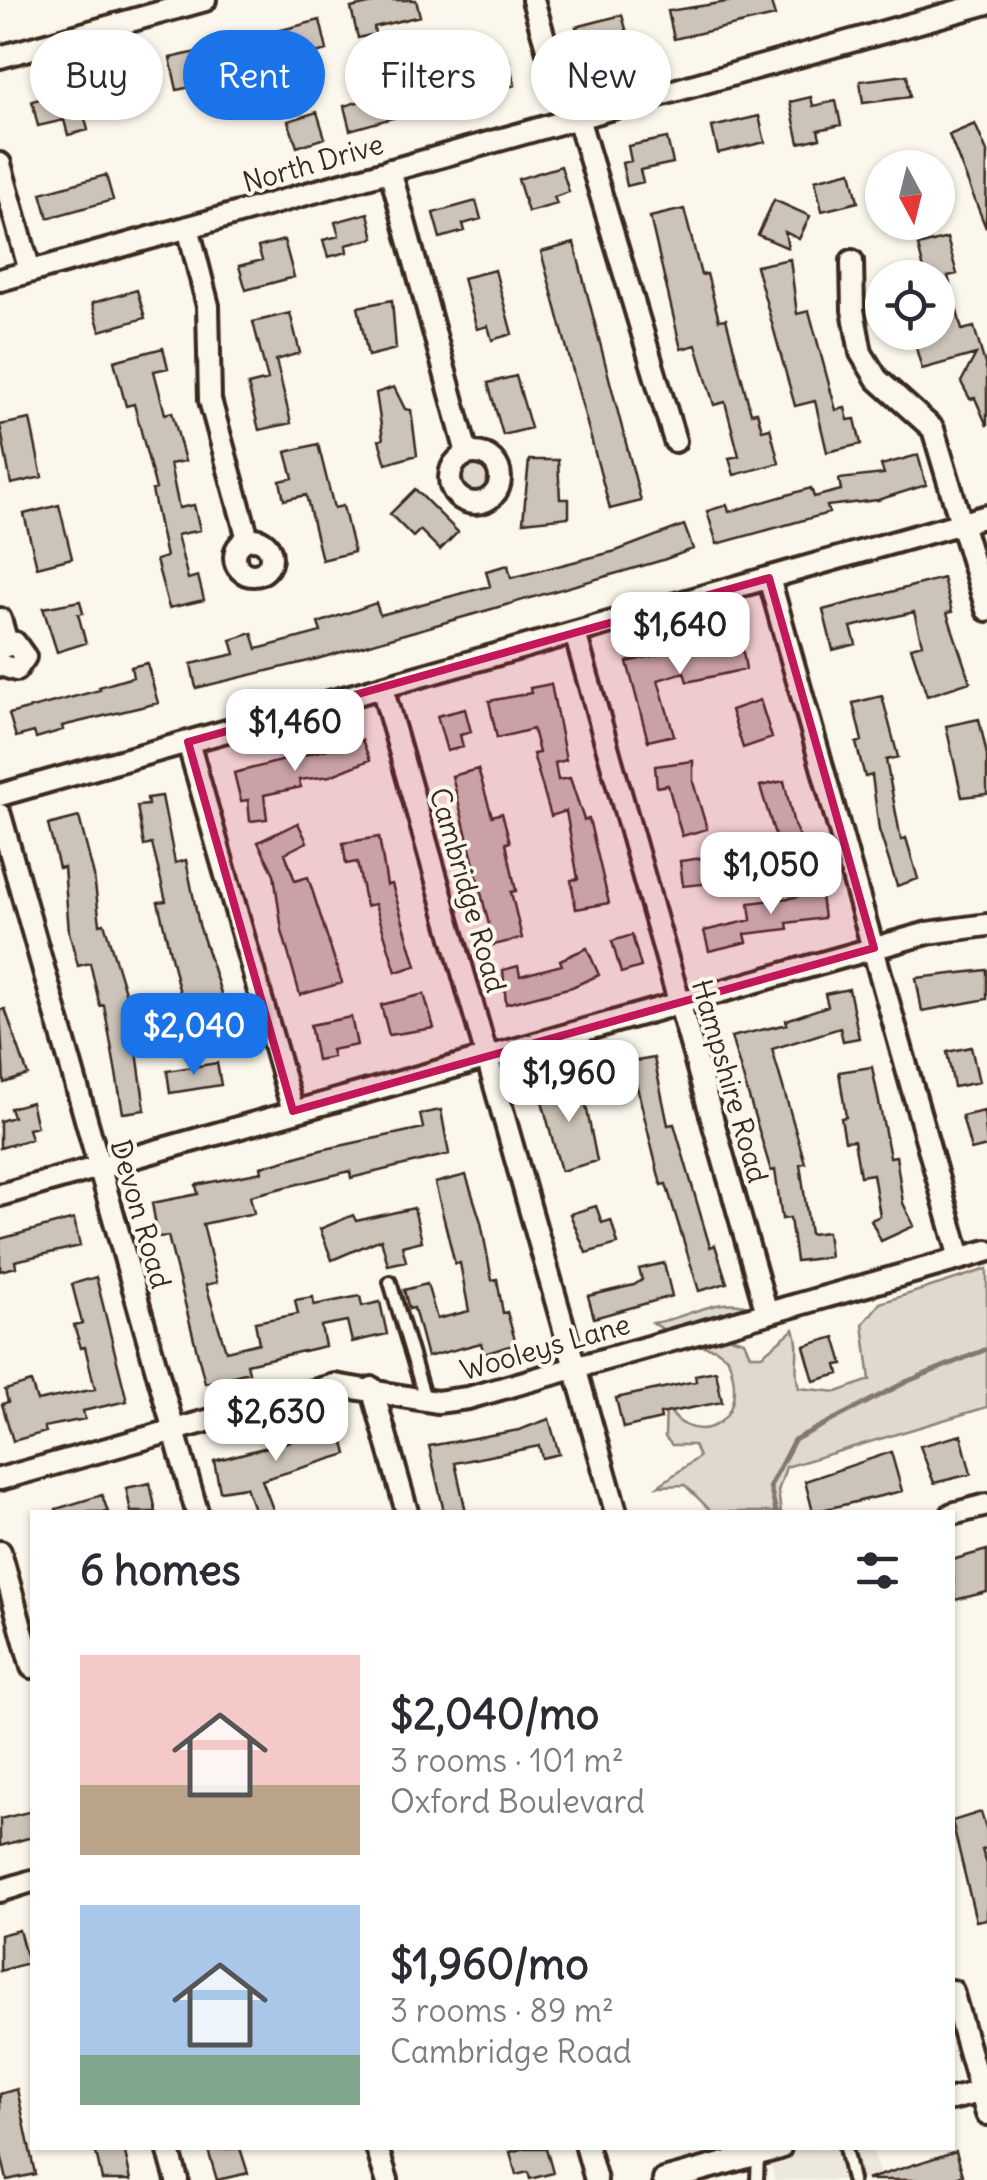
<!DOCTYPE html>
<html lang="en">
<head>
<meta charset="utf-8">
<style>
	:root { --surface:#fff; --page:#f2f2f3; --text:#2b2b33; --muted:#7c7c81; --accent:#1a73e8 }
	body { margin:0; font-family:Delius,sans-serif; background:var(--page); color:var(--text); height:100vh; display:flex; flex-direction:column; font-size:38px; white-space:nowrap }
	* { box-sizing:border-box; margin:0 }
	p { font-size:32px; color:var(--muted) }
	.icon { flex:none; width:55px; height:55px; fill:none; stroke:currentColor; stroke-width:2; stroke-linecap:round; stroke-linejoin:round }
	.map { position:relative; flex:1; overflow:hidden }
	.sheet { position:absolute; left:30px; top:1510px; width:925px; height:640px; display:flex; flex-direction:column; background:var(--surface); border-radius:0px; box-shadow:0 2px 8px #0004 }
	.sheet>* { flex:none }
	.hud { position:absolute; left:30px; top:30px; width:928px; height:90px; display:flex; gap:20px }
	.needle { width:65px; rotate:173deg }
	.buttons { position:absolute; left:865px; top:150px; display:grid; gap:20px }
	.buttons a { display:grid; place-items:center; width:90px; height:90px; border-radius:50%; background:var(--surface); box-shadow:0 2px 8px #0004; font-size:50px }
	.price { position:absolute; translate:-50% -85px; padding:0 22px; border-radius:20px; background:#fff; color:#222; font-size:32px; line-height:65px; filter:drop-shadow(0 2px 5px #0008) }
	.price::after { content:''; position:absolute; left:50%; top:60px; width:30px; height:22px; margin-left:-15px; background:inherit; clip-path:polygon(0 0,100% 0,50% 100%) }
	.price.active { background:var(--accent); color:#fff }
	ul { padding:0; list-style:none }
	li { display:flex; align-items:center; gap:30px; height:250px; padding:0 50px }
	li span { display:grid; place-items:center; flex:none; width:280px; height:200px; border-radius:0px; color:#555 }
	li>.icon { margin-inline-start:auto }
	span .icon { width:120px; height:120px; fill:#fffc; stroke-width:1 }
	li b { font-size:42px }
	h2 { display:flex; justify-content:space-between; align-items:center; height:120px; padding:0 50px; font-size:42px }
	.tag { padding:0 35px; border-radius:45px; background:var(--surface); box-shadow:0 2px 8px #0004; font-size:35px; line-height:90px }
	.tag.active { background:var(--accent); color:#fff }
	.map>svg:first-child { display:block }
</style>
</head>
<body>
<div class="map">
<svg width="987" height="2180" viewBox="0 0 987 2180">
	<rect width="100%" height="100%" fill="#fbf7ec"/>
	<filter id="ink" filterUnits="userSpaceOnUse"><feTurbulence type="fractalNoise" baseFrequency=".01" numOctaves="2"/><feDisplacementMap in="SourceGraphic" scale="20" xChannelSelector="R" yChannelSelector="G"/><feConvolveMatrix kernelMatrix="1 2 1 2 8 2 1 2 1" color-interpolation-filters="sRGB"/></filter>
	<g filter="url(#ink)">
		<path fill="#ede8dd" d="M781,2148h91l9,32h-106l-8,-28z"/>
		<path fill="#dfd9ce" stroke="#8d8276" stroke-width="2.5" d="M450 478a25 25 0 1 1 50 0a25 25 0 1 1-50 0Z
			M987,1269v138l-201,60 -8,24 3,21h-69l-27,-27 -27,1 41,-29 -5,-12h-22l-7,-8 1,-35c17,48 89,31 62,-44l-12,-9 -34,-8 -29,-18c33,-4 67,-30 101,-15l-28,28 18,5 6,14h12l32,-26c8,22 -2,39 5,59l38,4 33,-12 -7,-56 17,-21z"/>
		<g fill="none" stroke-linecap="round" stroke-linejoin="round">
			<path stroke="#85796d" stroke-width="5" d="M776,1512l-6,-26 24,-46 114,-59 79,-32"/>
		</g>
		<path fill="#ccc4b9" stroke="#3b2a1e" stroke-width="2.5" d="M386,0h30l4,16 -46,11 1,7 -17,4 -7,-30z
			M740,0h30l5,16 -101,23 -6,-28z
			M622,15l12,43 -25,7 -2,-9 -22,6 -9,-35z
			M320,20l7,30 -57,15 -8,-30z
			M480,39l7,24 21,-5 7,27 -42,11 -13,-52z
			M215,48l7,32 -45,10 -7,-32z
			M143,69l6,25 -66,17 5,19 -20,5 -4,-15 -26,6 -6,-25z
			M907,75l3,22 -47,6 -3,-22z
			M432,79l7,26 -89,25 -6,-24z
			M811,97l2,9 23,-5 5,24 -23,5 2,8 -21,5 -9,-41z
			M317,112l8,26 -28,9 -9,-26z
			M759,116l6,26 -47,11 -6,-26z
			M975,124l12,28 -1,76 -37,-93z
			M667,138l6,25 -33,7 3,12 -16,4 -5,-23 9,-2 -3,-15z
			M561,166l8,26 -15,5 3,7 -29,8 -10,-33z
			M851,171l7,31 -36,9 -7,-31z
			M106,175l7,25 -65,18 -7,-25z
			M774,200l36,16 -11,23 -14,-7 3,16 -30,-13z
			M476,201l5,18 -18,5 2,7 -25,7 -7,-25z
			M684,209l17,66 6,-1 12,46 7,-1 25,94 6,-1 5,18 8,-2 9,35 -45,12 -5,-17 10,-2 -14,-54 -11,3 -18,-60 -15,4 -31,-132z
			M368,213l6,25 -28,7 1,7 -19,5 -5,-17 16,-4 -4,-14z
			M947,238l10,36 -9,2 14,54 12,-3 13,44v55l-12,-28 -5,1 -9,-17 15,-28 -54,15 -7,-25 23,-7v-59h-12l-8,-32z
			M284,240l10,37 -48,13 -7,-24 23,-6 -4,-13z
			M574,243l67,258 -31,8 -69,-257z
			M790,259l7,55 12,-3 27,99 9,-2 3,12 7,-1 6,25 -34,8 -12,-51 -20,5 -39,-140z
			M495,270l17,64 -20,6 -4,-14 -11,3 -14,-51z
			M137,290l8,28 -45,13 -8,-28z
			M392,300l4,49 -28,7 -10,-49z
			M290,313l10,40 -24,7 15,63 -32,7 -11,-45 20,-5 -15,-58z
			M163,348l5,20 -14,3 11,43 7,-2 13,49 -15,3 9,44 15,-3 6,25 -23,5 11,44 10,-3 6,24 -35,8 -13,-48 10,-3 -14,-67 4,-1 -22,-85 -8,2 -12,-45z
			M516,376l15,52 -28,7 -15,-52z
			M394,387l11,22 6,1 6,45 -31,9 -7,-24 4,-1 -7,-46z
			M30,419l12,58 -31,7 -11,-59z
			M318,444l16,64 9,-2 11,46 -32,8 -16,-65 -22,5 -4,-19 13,-3 -7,-26z
			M918,455l8,30 -48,15 -51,6 2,7 -112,31 -10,-33 20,-6 2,7 82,-24 3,9 27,-7 -2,-11 45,-5 -3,-9z
			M529,460h29l2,39h9v18l-46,5z
			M415,489l43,43 -18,18 -20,-20 -7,7 -23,-23z
			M59,505l13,53 -35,9 -13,-53z
			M684,525l9,24 -30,11 -346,99 -121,29 -5,-24 44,-10 -4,-14 21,-7 5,16 64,-17 -3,-9 58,-20 4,12 110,-29 -4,-15 22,-6 3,13 105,-27z
			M943,578l9,34 -5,1 23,69 -43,14 -16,-49 11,-3 -8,-32 -63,15 5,17 -23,6 -10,-40z
			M80,601l3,12 -5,1 8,29 -29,9 -14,-44z
			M740,635l6,34 -59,13 -3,-10 -26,8 16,55 -26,6 -21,-79z
			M147,663l11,40 -96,23 1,4 -27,8 -2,-6 -18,5 -7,-23 91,-24 -1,-3 34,-10 -2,-10z
			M551,684l15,76 -11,3 3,17 12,-2 14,42 5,-1 20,84 -33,6 -5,-29 7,-1 -12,-68 -15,5 -18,-62 6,-1 -6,-24 -36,9 -8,-37 42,-8 -1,-5z
			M882,696l16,61 -12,3 15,80 5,-2 12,41 -21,7 -18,-56 -7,-55 -7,2 -9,-34 6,-2 -9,-38z
			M760,700l12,38 -29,10 -12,-38z
			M465,709l6,23 -11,3 3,12 -16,4 -10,-35z
			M979,719l8,36v39l-25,3 -16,-71z
			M362,740l8,20 -40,16 -31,4 2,7 -37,8 3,24 -17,2 -2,-21 -7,1 -7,-28z
			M693,761v21l14,47 -25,7 -14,-51 -11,2 -2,-21z
			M478,769l14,47 10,-3 8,29 -4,1 10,48 -5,1 11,46 -28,7 -42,-169z
			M784,781l10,44 13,28 -24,8 -23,-75z
			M162,796l13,67 11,-3 13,65 31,96 -26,8 -9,-28 -11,3 -6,-18 -20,-84 8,-1 -14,-57 -8,2 -7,-40 11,-1 -1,-7z
			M79,817l15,59 6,48 4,-1 28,92 13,95 -22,3 -19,-108 -4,1 -10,-43 -12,3 -9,-34 -5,-65 -5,1 -11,-43z
			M298,823l9,19 -22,11 10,28 13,-4 34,106 -42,12 -18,-64 -8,-57 -16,-32z
			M379,837l8,48 5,-1 24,82 -20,6 -21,-68 -9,2 -9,-44 -11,2 -3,-21z
			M710,857l3,26 -30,3 -3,-25z
			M819,882l5,36 -37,5 1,6 -43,5 2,8 -38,9 -5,-20 47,-11 -2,-17 48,-6 -2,-12z
			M632,935l9,32 -20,6 -9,-32z
			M587,948l12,27 -27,12 -66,17 -3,-34 15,-4 2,10 42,-11 -2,-5z
			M987,970v29l-65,12 -6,-33z
			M849,989l10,49 -16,3 -3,-13 -68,21 33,114 -5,1 10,70 17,-2 3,25 -34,4 -6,-43 -8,1 -7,-49 -4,1 -40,-134 56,-13 -1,-4 42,-14 -3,-12z
			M424,994l10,34 -45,7 -8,-30z
			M5,1009l23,66 -24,8 -4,-73z
			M351,1017l6,28 -26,5 2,7 -16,3 -7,-35z
			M971,1047l8,35 -25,5 -7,-35z
			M654,1058l14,67 6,-1 36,123 5,-2 12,38 -28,8 -33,-107 -5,1 -30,-123z
			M217,1063l4,22 -51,8 -3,-22z
			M872,1067l18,90 6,-1 7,47 11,23 -33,15 -10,-21 9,-4 -7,-42 -13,2 -6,-36 -9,1 -4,-23 5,-1 -7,-45z
			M581,1080l16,81 -36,10 -22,-81z
			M31,1102l6,25 -9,2 3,10 -31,9v-27l13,-4 -3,-9z
			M441,1110l8,44 -98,24 -1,-7 -100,25 4,17 -51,11 14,58 -11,3 20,66 33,-8 -4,-21 43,-8 -3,-14 18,-3 1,8 46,-9 2,10 18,-4 7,32 -35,8 -5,-21 -26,5 4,20 -78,18 2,8 -44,11 -37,-147 -10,1 -6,-34 46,-9 -2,-9 66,-13 -1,-5 60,-17 102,-22 -3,-14z
			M984,1111l3,35 -16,4 -9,-34z
			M466,1175l15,47 11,58 5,-1 6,34 4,-1 9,32 -32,10 -3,-11 -54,14 -13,-49 -5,1 -5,-19 23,-6 10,35 32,-8 -9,-48 -5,1 -20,-81z
			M596,1206l6,17 9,-3 7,24 -32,9 -16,-39z
			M414,1208l8,33 -20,5 4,15 -18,4 -7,-26 -49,21 -12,-31 33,-14 3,6z
			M74,1219l6,27 -65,15 1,6 -16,4v-32z
			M664,1263l8,33 -78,22 -6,-22 46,-11 8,-5 -3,-11z
			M96,1277l31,124 -44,10 2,8 -41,8 2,5 -33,9 -11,-37 6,-2 -3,-12 26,-8 6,19 58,-12 -10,-42 -4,1 -7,-23 8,-2 -10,-39z
			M835,1337l8,27 -6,1 2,9 -25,7 -10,-35z
			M716,1371l6,31 -62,12 1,5 -38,9 -7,-30 80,-17 -1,-6z
			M549,1419l10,35 -17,4 -3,-12 -84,17 11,49h-22l-15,-66 90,-16z
			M340,1428l7,26 -85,26 12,32h-19l-9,-25 -26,4 -6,-30z
			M961,1435l10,39 -37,9 -14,-37z
			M891,1452l11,39 -89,21 -8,-31z
			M150,1483l6,29h-25l-5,-24z
			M102,1495l6,17h-51l-1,-3z
			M987,1550v42l-32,8 -3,-40z
			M32,1811v26l-32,9v-27z
			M981,1812l6,19v17l-5,2 5,14v55l-11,2 -24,-100z
			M19,1930l9,33 -28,8v-36z
			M17,2089l18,85 -28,6 -7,-30v-56z
			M95,2148h29l7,32h-29z
			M240,2148l8,25 -31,7 -9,-30z
			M526,2148h20l7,25 -23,6 -2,-7 -12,3 -6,-23z
			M956,2151l7,24 -16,5h-81z"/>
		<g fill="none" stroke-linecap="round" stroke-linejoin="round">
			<g stroke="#3b2a1e" stroke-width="18">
				<path id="service" d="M390,1282l35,117
					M845,2148l7,32
					M757,2180l1,-26"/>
			</g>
			<g stroke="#3b2a1e" stroke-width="28">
				<path id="minor" d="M533,0l35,121
					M0,57l205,-57
					M578,118l97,323
					M0,164l30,107
					M390,170l77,283
					M188,227l20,79 2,94 38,139
					M852,261l1,49 8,43 16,26 56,50 54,181
					M0,280l987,-277
					M450 478a25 25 0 1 1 50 0a25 25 0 1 1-50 0Z
					M235 557a18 18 0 1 1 36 0a18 18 0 1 1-36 0Z
					M769,578l191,680
					M0,619l7,24
					M575,633l192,680
					M0,648l15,-5 10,14 -9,13 -16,-5
					M382,687l234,825
					M188,742l105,369
					M0,795l987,-279
					M0,815l197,697
					M0,1195l928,-262 59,-8
					M372,1388l35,124
					M0,1479l335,-94 102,17 31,-4 519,-147
					M952,1514l35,-9
					M0,1552l32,115
					M0,1891l32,-10
					M952,1991l35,123
					M952,2099l35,-9
					M168,2148l9,32
					M377,2148l10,32
					M587,2148l9,32
					M664,2180l116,-32"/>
			</g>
			<use href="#service" stroke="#fbf7ec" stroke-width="10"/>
			<use href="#minor" stroke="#fbf7ec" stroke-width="20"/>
		</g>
	</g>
	<path fill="#c2185b" fill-opacity="0.2" stroke="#c2185b" stroke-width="8" stroke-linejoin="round" d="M769,578l105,370 -581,163 -105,-369z"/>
	<g text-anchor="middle" stroke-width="8" stroke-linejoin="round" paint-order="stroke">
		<g font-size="28" fill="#3b2a1e" stroke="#fbf7ec">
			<text transform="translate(313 163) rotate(-16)" y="10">North Drive</text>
			<text transform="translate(468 890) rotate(74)" y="10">Cambridge Road</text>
			<text transform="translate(730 1081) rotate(74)" y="10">Hampshire Road</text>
			<text transform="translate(141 1214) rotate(74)" y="10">Devon Road</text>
			<text transform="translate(545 1347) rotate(-16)" y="10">Wooleys Lane</text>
		</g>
	</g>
</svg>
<div class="buttons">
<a><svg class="needle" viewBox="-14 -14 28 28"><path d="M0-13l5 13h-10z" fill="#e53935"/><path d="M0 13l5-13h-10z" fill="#7c7c81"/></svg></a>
<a><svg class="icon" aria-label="locate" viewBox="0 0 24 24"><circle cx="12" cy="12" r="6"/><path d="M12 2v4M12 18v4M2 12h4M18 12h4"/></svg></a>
</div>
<b class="price" style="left:680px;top:677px">$1,640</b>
<b class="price" style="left:295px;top:774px">$1,460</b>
<b class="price" style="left:771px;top:917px">$1,050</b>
<b class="price active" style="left:194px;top:1078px">$2,040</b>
<b class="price" style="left:569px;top:1125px">$1,960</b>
<b class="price" style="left:276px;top:1464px">$2,630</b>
<div class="hud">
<a class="tag">Buy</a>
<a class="tag active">Rent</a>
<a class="tag">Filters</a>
<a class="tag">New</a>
</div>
<section class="sheet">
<h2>6 homes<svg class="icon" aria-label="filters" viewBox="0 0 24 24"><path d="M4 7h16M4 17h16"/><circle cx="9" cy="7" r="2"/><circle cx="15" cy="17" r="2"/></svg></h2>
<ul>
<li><span style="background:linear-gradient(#f6c9c9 65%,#b9a48a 0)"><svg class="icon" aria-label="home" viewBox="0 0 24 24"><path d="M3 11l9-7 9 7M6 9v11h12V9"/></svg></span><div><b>$2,040/mo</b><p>3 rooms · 101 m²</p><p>Oxford Boulevard</p></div></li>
<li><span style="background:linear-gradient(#a9c7e8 75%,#7fa58c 0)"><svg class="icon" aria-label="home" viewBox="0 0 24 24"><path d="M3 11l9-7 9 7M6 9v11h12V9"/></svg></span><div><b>$1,960/mo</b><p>3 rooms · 89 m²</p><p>Cambridge Road</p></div></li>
</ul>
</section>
</div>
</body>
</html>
